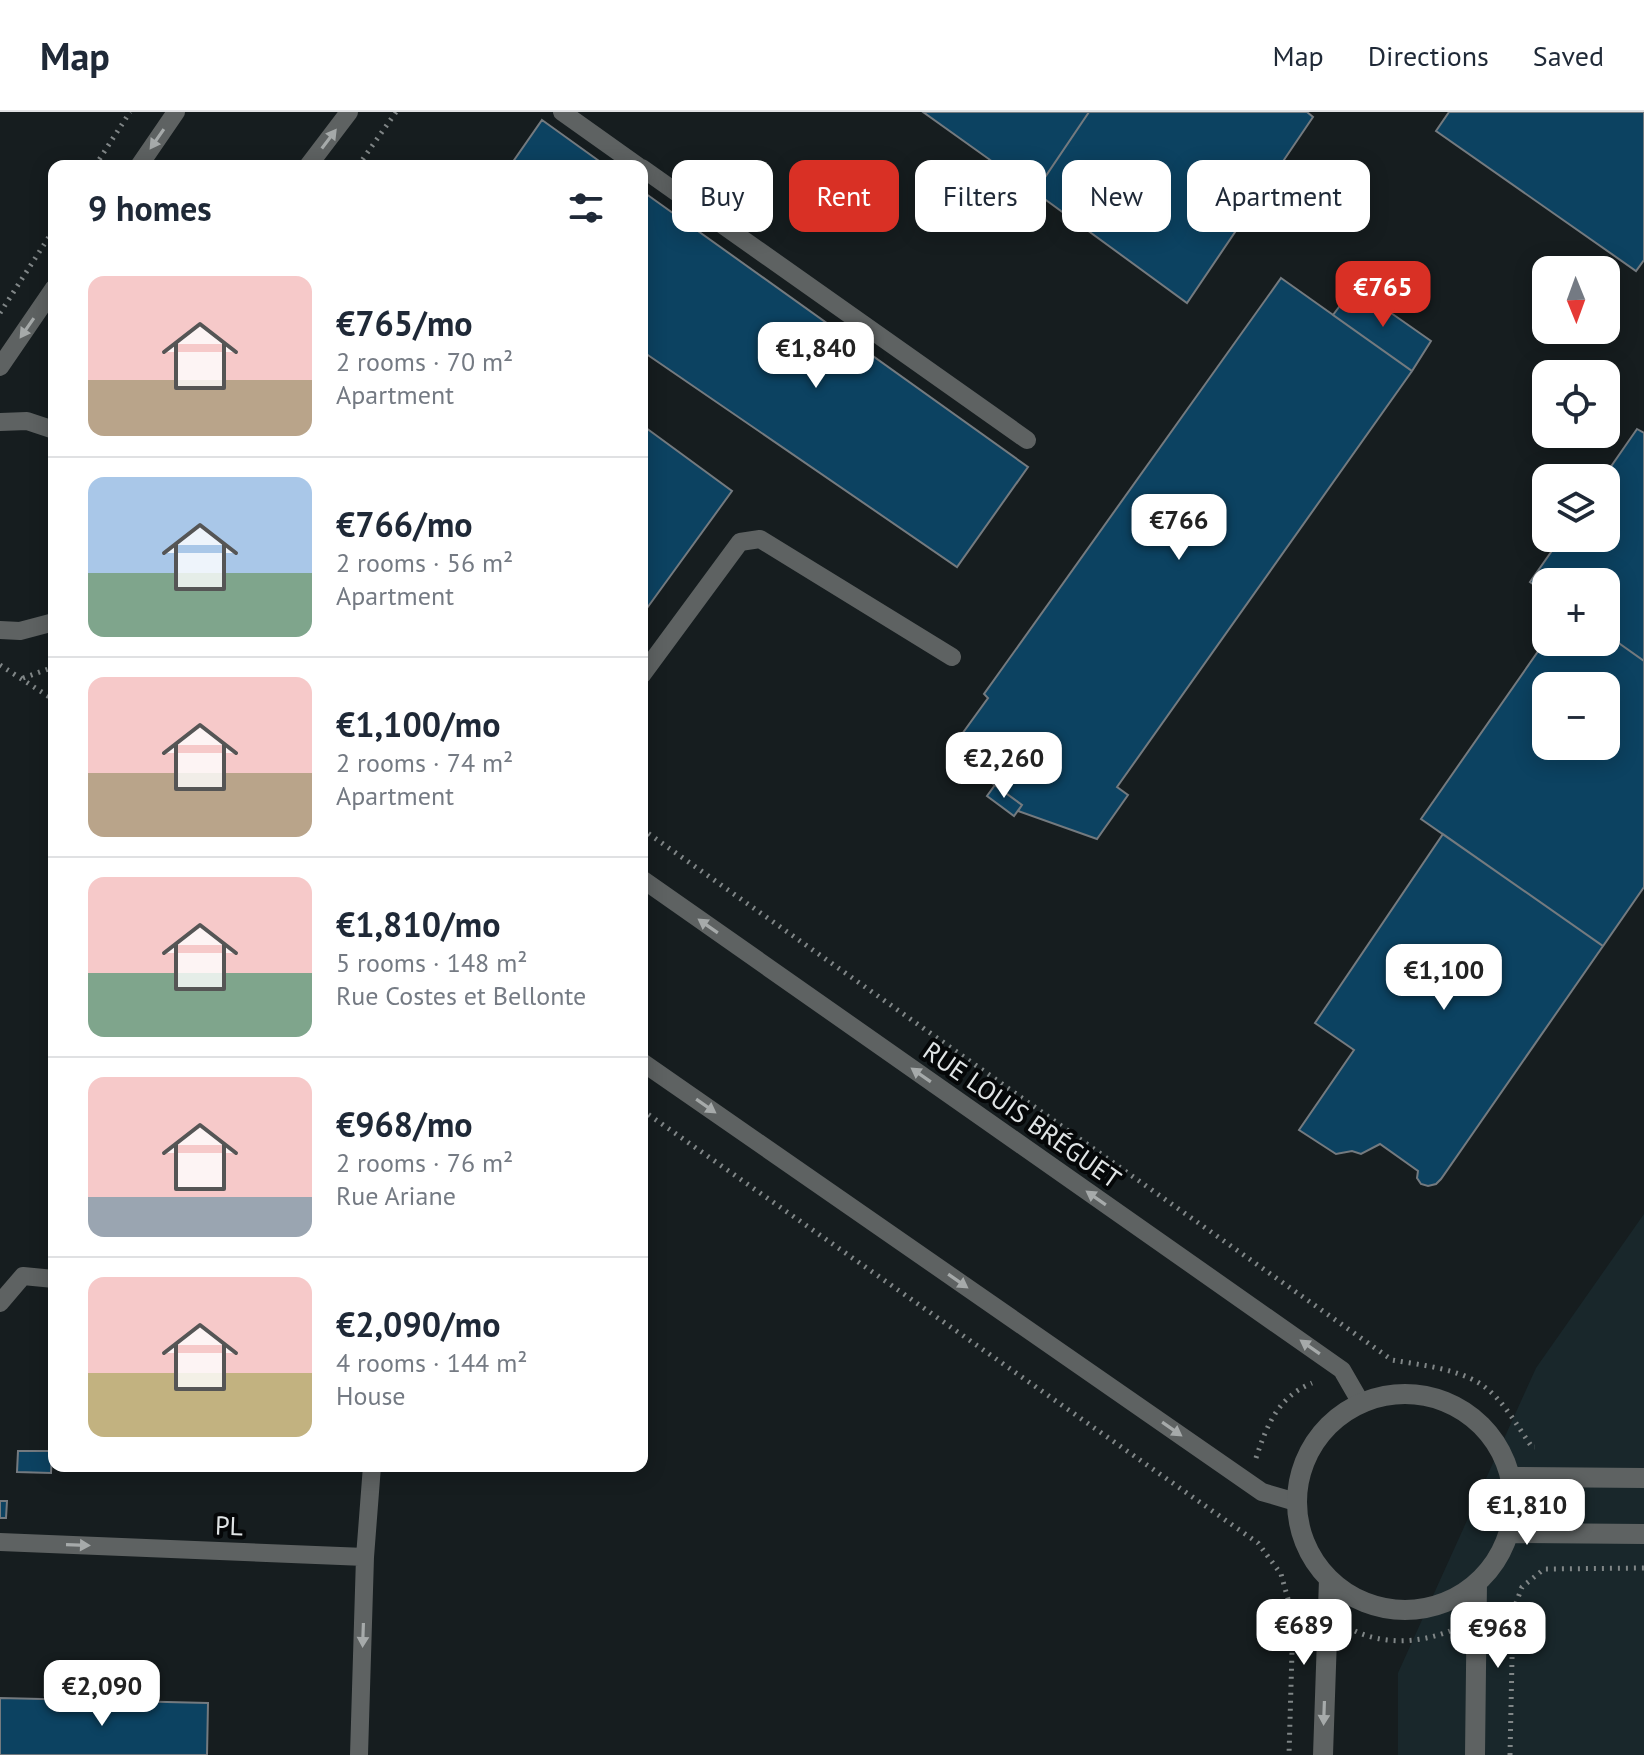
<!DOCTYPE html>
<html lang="en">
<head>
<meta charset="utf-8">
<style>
	:root { --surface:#fff; --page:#f6f6f7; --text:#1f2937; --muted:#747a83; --line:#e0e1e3; --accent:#d93025 }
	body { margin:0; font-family:"PT Sans",sans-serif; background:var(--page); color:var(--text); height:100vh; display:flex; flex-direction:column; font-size:30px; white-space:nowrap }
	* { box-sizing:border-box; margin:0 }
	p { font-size:26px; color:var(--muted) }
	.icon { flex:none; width:44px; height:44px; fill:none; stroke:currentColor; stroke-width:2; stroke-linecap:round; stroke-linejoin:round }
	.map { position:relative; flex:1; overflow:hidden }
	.drawer { position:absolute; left:48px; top:48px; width:600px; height:1312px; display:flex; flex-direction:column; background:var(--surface); border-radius:16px; box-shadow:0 4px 20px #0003 }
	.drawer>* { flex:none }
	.hud { position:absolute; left:672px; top:48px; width:760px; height:72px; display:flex; gap:16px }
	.needle { width:52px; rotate:179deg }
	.buttons { position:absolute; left:1532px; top:144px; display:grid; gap:16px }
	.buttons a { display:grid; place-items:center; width:88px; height:88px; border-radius:16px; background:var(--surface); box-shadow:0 4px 20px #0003; font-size:40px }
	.price { position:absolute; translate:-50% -68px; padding:0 18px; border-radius:16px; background:#fff; color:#222; font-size:26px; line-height:52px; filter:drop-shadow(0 2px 4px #0008) }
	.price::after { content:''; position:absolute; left:50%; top:48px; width:24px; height:18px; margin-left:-12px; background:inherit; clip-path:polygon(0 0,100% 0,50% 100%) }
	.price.active { background:var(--accent); color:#fff }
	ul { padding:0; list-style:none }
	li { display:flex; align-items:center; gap:24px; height:200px; padding:0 40px }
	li+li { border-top:2px solid var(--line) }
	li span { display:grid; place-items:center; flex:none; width:224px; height:160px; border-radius:16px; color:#555 }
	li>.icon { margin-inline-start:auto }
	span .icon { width:96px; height:96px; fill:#fffc; stroke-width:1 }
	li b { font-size:34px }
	h2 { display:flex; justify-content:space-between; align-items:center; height:96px; padding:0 40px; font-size:34px }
	.chip { padding:0 28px; border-radius:16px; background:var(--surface); box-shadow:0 4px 20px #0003; font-size:28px; line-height:72px }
	.chip.active { background:var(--accent); color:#fff }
	header { display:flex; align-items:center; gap:48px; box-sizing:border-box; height:112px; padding:0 40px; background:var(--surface); border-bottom:2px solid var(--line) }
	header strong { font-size:38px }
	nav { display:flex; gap:44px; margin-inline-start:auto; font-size:28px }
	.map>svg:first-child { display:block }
</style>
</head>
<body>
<header>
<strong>Map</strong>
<nav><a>Map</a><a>Directions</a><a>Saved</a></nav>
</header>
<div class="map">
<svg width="1644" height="1643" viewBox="0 0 1644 1643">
	<rect width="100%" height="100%" fill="#161d1f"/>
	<path fill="#19272b" d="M1644,1102v541h-246v-82l138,-305z"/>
	<path fill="#0c4261" stroke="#747a7f" stroke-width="2" fill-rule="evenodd" d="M923,0h166l-54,80z
		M1089,0h218l6,5 -126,186 -152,-111z
		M1449,0h195v148l-8,11 -200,-140z
		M542,8l64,46h-96z
		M642,79l386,276 -71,100 -315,-216z
		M1281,166l131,93 -295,416 11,8 -31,44 -79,-28 4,-6 -73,-53 39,-54 -4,-4z
		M1354,175l77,54 -19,30 -79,-56z
		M642,313l90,66 -90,124z
		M1637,317l7,4v228l-38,-27v-52h-60v11l-16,-11 31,-44h45v-60h-3z
		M1606,522l38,27v226l-41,59 -182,-127 125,-179v2h60zM1546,574h60v60h-60z
		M995,673l27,20 -8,11 -27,-20z
		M1443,722l160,112 -162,233 -5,5 -8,2 -7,-2 -4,-6 1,-7 -38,-27 -19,10 -9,-3 -16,3 -37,-24 55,-80 -39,-27z
		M18,1339h34l-1,22 -34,-1z
		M0,1389h7l-1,17h-6z
		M0,1586l208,5 -1,52h-207z"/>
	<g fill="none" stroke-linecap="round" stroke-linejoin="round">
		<path stroke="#808687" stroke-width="5" stroke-dasharray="2 6" stroke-linecap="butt" d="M95,54l35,-54
			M358,54l38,-54
			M0,201l54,-84
			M0,553l54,35
			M23,566l31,-11
			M642,717l750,531c28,5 62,8 87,23 23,14 38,43 53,64h3
			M642,998l616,433 23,31 12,43 -4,138
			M1256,1346c11,-33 22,-61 56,-75
			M1355,1519c30,14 64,12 95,0
			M1510,1643l3,-144 9,-24 22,-18 100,-1"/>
		<path stroke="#5e6262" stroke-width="18" d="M562,0l76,54
			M139,54l37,-54
			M308,54l41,-54
			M642,56l385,272
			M0,255l54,-79
			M0,310l27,-1 27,9
			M0,518l20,1 34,-9
			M642,563l98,-133 20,-3 192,118
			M642,767l700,491 19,33
			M642,950l620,430 34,10
			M0,1191l23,-27 31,3
			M0,1430l365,15
			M359,1643l6,-198 7,-91"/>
		<path stroke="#5e6262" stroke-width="20" d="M1297 1390a108 108 0 1 1 216 0a108 108 0 1 1-216 0Z
			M1511,1365l133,1
			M1509,1421l135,1
			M1323,1643l6,-176
			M1475,1643l2,-172"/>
	</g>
	<defs><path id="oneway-solid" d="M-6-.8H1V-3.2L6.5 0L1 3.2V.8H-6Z" transform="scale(2)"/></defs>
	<g fill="#a6aaaa">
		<use href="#oneway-solid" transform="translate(157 27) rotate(125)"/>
		<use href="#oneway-solid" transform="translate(329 27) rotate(-53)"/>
		<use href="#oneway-solid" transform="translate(27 216) rotate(125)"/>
		<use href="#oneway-solid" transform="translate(708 814) rotate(-145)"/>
		<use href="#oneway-solid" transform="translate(921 963) rotate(-145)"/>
		<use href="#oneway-solid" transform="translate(706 994) rotate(35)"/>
		<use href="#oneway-solid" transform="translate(1096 1086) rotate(-145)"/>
		<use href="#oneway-solid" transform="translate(958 1169) rotate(35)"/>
		<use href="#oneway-solid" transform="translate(1310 1235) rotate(-145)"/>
		<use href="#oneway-solid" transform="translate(1172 1317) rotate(35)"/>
		<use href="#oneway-solid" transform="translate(78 1433) rotate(2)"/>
		<use href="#oneway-solid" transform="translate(363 1523) rotate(92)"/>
		<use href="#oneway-solid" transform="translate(1324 1601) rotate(92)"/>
	</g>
	<g text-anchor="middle" stroke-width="8" stroke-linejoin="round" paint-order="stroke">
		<g font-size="26" fill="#e0e4e5" stroke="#050708">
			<text transform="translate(1022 1003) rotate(35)" y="9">RUE LOUIS BRÉGUET</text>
			<text transform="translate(229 1414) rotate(2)" y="9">PL</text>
		</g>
	</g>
</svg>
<div class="buttons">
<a><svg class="needle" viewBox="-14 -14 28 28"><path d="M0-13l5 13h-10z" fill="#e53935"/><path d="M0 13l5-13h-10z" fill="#747a83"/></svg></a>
<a><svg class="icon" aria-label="locate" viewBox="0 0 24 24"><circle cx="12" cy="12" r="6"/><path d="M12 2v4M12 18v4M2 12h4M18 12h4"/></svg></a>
<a><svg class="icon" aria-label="layers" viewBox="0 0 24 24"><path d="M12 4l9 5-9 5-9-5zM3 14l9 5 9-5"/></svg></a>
<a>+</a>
<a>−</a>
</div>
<b class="price active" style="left:1383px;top:217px">€765</b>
<b class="price" style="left:816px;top:278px">€1,840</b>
<b class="price" style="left:1179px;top:450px">€766</b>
<b class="price" style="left:1004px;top:688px">€2,260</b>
<b class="price" style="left:1444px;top:900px">€1,100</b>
<b class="price" style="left:1527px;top:1435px">€1,810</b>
<b class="price" style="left:1304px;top:1555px">€689</b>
<b class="price" style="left:1498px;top:1558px">€968</b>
<b class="price" style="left:102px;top:1616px">€2,090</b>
<div class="hud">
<a class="chip">Buy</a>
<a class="chip active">Rent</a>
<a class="chip">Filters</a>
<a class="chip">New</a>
<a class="chip">Apartment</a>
</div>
<section class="drawer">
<h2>9 homes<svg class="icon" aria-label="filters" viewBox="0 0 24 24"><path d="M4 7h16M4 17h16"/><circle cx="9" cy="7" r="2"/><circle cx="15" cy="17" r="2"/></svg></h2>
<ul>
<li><span style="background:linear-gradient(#f6c9c9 65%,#b9a48a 0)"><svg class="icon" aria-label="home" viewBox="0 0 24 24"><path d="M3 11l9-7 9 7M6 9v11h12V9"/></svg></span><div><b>€765/mo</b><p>2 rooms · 70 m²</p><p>Apartment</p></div></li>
<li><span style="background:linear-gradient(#a9c7e8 60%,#7fa58c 0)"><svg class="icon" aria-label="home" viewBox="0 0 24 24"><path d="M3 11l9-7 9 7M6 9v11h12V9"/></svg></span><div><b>€766/mo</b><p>2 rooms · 56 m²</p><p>Apartment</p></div></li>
<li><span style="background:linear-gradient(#f6c9c9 60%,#b9a48a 0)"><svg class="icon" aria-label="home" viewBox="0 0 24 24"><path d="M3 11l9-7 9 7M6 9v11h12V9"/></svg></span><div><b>€1,100/mo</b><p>2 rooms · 74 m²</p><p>Apartment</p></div></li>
<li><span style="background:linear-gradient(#f6c9c9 60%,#7fa58c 0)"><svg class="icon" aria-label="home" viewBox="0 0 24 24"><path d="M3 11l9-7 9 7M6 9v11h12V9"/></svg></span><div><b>€1,810/mo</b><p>5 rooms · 148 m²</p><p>Rue Costes et Bellonte</p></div></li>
<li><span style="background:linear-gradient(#f6c9c9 75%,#9aa5b1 0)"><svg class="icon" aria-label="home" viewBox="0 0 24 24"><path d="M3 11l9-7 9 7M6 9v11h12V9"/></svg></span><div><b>€968/mo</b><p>2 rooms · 76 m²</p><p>Rue Ariane</p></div></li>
<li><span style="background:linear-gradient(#f6c9c9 60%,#c2b280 0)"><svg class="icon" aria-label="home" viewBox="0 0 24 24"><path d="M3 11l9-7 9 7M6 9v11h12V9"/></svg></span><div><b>€2,090/mo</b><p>4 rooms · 144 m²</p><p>House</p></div></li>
</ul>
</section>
</div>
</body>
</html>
